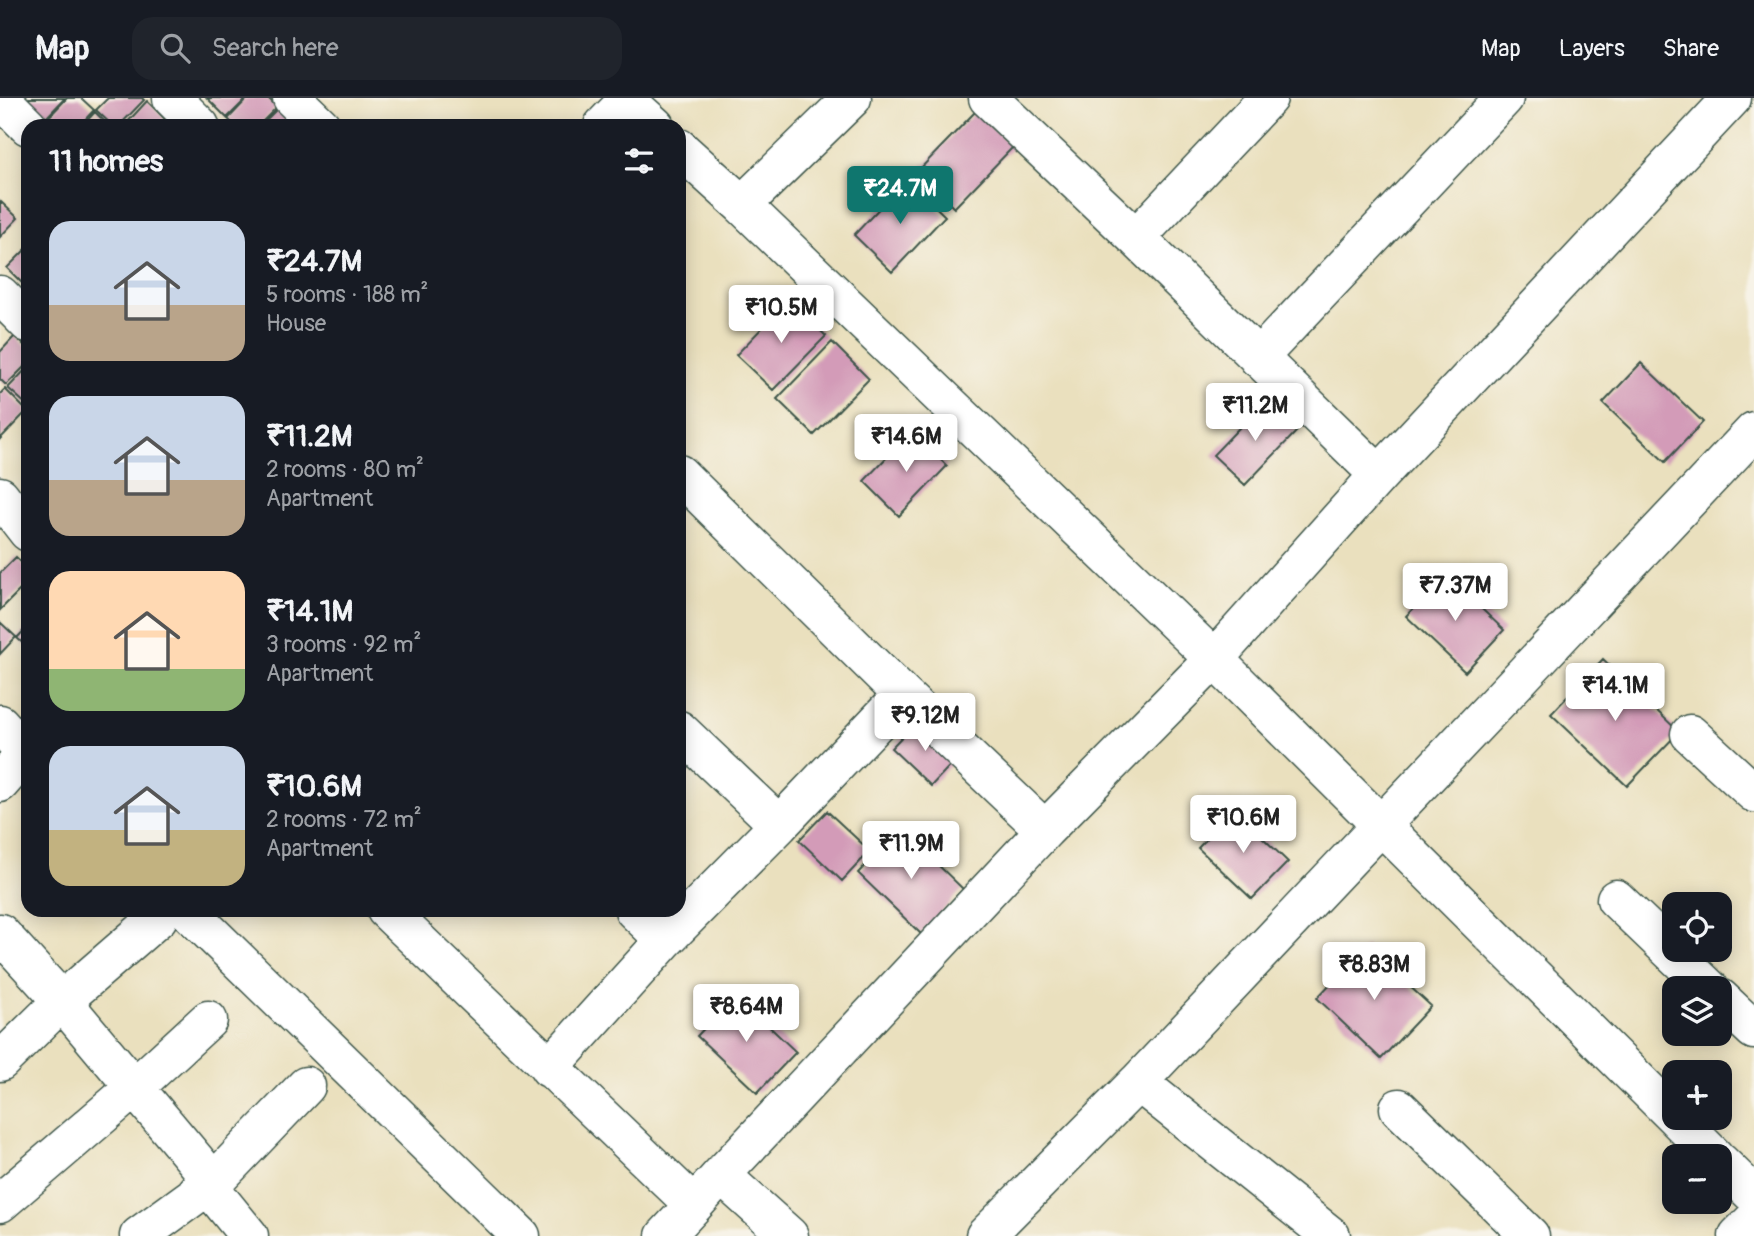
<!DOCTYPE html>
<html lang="en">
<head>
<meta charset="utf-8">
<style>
	:root { --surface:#171b24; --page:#20242c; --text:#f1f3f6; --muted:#9ea1a6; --line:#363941; --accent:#0f766e }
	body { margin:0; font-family:Pangolin,sans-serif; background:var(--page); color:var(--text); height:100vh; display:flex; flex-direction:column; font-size:26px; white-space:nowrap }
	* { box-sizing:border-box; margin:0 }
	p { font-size:23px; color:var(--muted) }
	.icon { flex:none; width:38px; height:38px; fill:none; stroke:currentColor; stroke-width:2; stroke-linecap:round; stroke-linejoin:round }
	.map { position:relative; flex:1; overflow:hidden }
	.details { position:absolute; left:21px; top:21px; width:665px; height:798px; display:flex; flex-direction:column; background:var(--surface); border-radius:21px; box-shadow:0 4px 18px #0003 }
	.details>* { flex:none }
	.buttons { position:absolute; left:1662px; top:794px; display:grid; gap:14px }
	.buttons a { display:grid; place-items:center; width:70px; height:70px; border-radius:14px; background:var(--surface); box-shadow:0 4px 18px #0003; font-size:35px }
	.price { position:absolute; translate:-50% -60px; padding:0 16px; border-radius:7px; background:#fff; color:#222; font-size:23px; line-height:46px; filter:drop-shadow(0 2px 4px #0008) }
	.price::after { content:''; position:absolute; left:50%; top:42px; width:21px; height:16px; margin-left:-10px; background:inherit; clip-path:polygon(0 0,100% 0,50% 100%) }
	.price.current { background:var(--accent); color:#fff }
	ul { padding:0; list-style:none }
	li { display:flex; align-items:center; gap:21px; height:175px; padding:0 28px }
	li span { display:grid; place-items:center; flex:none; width:196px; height:140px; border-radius:21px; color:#555 }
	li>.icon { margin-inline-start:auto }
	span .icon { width:84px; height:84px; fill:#fffc; stroke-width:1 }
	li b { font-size:30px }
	h2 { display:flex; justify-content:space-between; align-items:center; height:84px; padding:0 28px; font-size:30px }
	header { display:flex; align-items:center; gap:42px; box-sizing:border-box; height:98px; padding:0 35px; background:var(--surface); border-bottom:2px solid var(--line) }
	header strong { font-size:33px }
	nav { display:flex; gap:38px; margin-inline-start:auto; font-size:24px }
	.search { width:490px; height:63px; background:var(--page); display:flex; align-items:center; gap:18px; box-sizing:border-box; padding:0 24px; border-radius:21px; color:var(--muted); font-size:26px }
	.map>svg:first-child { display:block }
</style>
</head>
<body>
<header>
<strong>Map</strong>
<div class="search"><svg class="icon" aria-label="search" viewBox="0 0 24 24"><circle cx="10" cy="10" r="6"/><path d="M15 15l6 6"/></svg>Search here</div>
<nav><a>Map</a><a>Layers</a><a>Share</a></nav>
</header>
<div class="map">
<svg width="1754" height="1138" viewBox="0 0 1754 1138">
	<rect width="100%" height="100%" fill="#f7f3e8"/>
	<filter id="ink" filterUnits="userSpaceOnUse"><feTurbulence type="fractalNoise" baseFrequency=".0143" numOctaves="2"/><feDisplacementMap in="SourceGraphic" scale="14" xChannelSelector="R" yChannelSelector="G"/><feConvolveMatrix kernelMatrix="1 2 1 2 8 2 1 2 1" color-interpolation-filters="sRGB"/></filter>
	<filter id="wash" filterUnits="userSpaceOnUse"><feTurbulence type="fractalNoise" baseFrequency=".00686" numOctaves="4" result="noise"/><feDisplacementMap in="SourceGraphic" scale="28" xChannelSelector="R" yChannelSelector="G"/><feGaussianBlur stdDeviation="1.57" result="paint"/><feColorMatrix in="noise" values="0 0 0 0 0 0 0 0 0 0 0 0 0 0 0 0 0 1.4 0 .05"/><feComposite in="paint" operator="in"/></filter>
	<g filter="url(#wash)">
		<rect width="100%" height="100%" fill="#eae0be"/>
		<g id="blocks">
			<path fill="#d39bb8" d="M29,0h36l-21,22 -19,-18z
				M67,0h14l13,12 -15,16h-29l-5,-5z
				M108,0h34l2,2 -25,26h-6l-17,-16z
				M207,0h40l-20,20z
				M248,0h20l9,9 -19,19h-23l-7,-7z
				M147,3l18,18 -6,7h-35z
				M278,10l18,18h-36z
				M976,13l37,36 -59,61 -37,-36z
				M95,14l14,14h-27z
				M907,81l38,37 -53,56 -38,-37z
				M0,103l18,17 -18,19z
				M28,149v42l-21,-21z
				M789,202l37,36 -53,54 -37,-35z
				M15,238l13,13v14l-22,22 -6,-6v-27z
				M832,244l37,37 -55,56 -37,-36z
				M1641,265l62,59 -38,40 -62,-59z
				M28,269v39l-20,-18z
				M5,291l22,22 -27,28v-45z
				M1265,303l32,30 -52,54 -32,-30z
				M912,333l35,35 -48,50 -35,-35z
				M16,459l12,12v13l-28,28v-37z
				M1445,476l59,56 -39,42 -59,-56z
				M0,524l16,15 -16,17z
				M28,528v22l-11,-10z
				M1603,561l76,73 -52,54 -76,-72z
				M918,622l40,37 -27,29 -40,-38z
				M679,656l11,10 -11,13z
				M1234,712l54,52 -36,37 -54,-51z
				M827,713l43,40 -28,30 -43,-41z
				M900,730l63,61 -42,45 -63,-61z
				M1366,848l65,60 -50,53 -64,-61z
				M736,897l60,57 -39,41 -60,-57z"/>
		</g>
	</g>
	<g filter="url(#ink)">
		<use href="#blocks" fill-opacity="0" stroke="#3d5549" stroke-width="2"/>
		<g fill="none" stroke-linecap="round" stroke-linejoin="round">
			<g stroke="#3d5549" stroke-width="41">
				<path id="minor" d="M0,0l28,28
					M172,0l28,28
					M292,0l29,28
					M624,0l31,28
					M988,0l148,140 243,237
					M603,28l24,-25
					M679,50l63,57 472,454 461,458
					M742,107l110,-107
					M1136,140l132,-140
					M0,197l28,28
					M1258,260l246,-260
					M679,376l224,221 142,135
					M0,398l28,36
					M0,626l28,31
					M679,632l100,95 124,-130
					M1690,636l64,59
					M0,685l28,-32
					M1616,801l94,90
					M187,812l334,326
					M386,812l308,295 27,-30
					M634,812l31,30 114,-115
					M0,835l62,68 140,167 3,14 -11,14 -55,40
					M1720,900l34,32
					M0,964l62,-61 96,-83
					M549,970l116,-128
					M1138,984l193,154
					M1399,1010l131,128
					M1676,1020l39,39
					M1720,1064l34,33
					M205,1084l44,54
					M209,1089l97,-101
					M0,1105l134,-115 74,-68
					M665,1138l29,-31
					M789,1138l-68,-61 324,-345 169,-171 165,-184 353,-377
					M985,1138l153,-154 616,-651
					M1738,1138l16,-16"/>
			</g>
			<use href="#minor" stroke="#fff" stroke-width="38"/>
		</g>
	</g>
</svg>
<div class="buttons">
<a><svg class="icon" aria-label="locate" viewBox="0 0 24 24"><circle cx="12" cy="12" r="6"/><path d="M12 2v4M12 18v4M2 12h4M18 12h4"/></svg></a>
<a><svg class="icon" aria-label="layers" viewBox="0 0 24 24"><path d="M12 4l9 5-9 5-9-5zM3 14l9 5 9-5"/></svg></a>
<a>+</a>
<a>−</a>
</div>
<b class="price current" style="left:900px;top:128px">₹24.7M</b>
<b class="price" style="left:781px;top:247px">₹10.5M</b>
<b class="price" style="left:1255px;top:345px">₹11.2M</b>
<b class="price" style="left:906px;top:376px">₹14.6M</b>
<b class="price" style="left:1455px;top:525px">₹7.37M</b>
<b class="price" style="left:1615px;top:625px">₹14.1M</b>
<b class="price" style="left:925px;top:655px">₹9.12M</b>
<b class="price" style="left:1243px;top:757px">₹10.6M</b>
<b class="price" style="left:911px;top:783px">₹11.9M</b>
<b class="price" style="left:1374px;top:904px">₹8.83M</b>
<b class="price" style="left:746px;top:946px">₹8.64M</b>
<section class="details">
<h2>11 homes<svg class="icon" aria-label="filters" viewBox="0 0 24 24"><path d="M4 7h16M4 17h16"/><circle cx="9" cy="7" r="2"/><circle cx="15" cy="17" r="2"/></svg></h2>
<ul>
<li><span style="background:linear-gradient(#c9d6e8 60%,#b9a48a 0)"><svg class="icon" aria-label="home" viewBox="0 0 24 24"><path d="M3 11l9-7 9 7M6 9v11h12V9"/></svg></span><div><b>₹24.7M</b><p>5 rooms · 188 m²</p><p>House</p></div></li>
<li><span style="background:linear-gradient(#c9d6e8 60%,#b9a48a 0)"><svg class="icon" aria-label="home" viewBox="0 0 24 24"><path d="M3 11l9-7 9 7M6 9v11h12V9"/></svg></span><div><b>₹11.2M</b><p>2 rooms · 80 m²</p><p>Apartment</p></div></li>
<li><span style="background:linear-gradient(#ffd9b3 70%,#8fb573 0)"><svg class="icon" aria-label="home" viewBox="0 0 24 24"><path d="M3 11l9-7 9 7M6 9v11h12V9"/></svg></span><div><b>₹14.1M</b><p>3 rooms · 92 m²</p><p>Apartment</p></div></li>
<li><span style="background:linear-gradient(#c9d6e8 60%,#c2b280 0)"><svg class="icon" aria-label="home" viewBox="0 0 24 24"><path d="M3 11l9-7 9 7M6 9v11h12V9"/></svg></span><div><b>₹10.6M</b><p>2 rooms · 72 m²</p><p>Apartment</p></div></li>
</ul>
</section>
</div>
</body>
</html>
